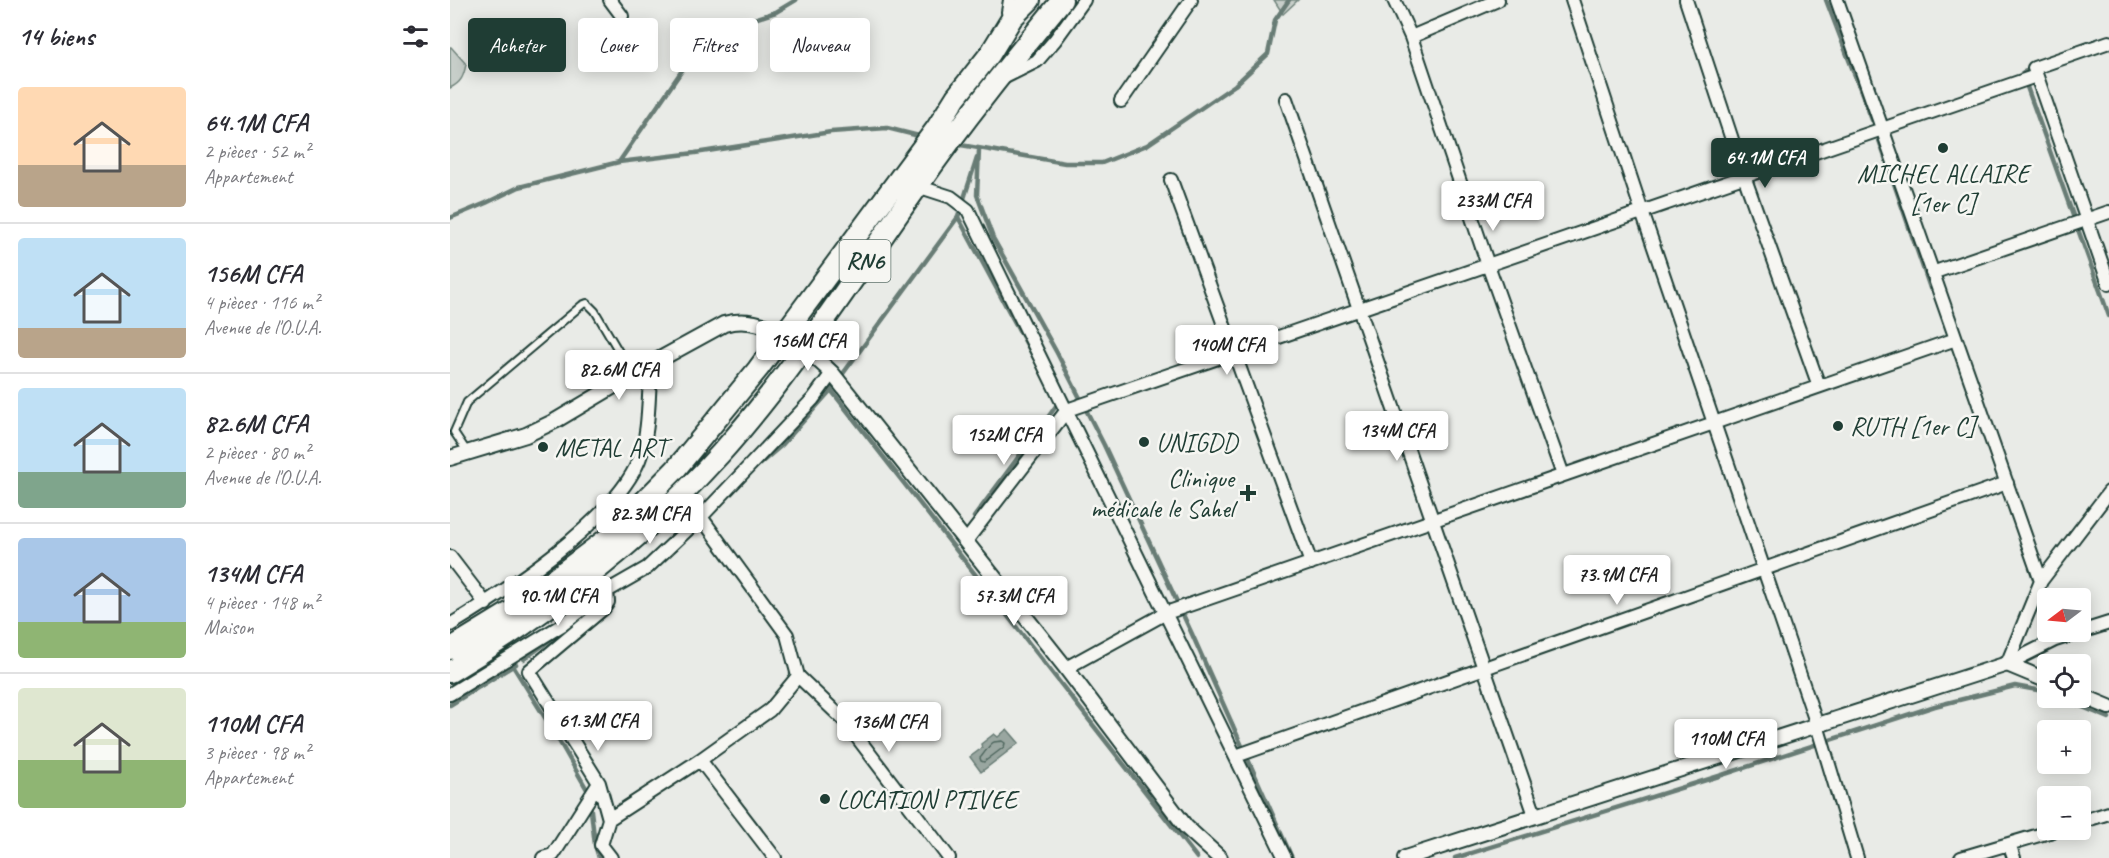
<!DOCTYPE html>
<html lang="fr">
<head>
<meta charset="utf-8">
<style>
	:root { --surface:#fff; --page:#f2f2f3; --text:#2b2b33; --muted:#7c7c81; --line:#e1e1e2; --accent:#1f3d34 }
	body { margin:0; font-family:Caveat,sans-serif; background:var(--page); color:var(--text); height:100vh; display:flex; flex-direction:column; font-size:22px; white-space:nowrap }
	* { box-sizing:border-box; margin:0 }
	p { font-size:20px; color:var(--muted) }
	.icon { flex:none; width:33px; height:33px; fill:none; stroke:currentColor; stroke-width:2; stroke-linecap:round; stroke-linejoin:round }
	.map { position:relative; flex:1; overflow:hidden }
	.details { display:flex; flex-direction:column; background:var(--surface); width:450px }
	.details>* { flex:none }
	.banner { position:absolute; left:18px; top:18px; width:570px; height:54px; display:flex; gap:12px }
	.needle { width:39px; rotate:254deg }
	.buttons { position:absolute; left:1587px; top:588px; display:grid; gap:12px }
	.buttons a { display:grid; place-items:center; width:54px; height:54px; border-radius:6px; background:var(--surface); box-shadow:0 3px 15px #0003; font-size:30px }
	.price { position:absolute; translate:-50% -51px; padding:0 14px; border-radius:6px; background:#fff; color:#222; font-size:20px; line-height:39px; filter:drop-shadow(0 2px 3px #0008) }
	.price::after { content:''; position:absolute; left:50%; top:36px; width:18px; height:14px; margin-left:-9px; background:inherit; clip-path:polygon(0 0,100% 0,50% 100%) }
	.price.selected { background:var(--accent); color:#fff }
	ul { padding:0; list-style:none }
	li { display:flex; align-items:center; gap:18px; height:150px; padding:0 18px }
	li+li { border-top:2px solid var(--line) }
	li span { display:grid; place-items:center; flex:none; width:168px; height:120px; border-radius:6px; color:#555 }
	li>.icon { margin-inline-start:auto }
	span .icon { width:72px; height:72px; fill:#fffc; stroke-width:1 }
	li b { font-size:26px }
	h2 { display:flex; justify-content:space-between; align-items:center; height:72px; padding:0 18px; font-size:26px }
	.pill { padding:0 21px; border-radius:6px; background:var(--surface); box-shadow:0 3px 15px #0003; font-size:21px; line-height:54px }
	.pill.selected { background:var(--accent); color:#fff }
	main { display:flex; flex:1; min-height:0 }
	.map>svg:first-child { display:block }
</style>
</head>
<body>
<main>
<section class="details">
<h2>14 biens<svg class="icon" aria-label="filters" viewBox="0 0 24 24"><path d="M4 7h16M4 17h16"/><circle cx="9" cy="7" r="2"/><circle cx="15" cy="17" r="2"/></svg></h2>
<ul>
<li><span style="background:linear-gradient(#ffd9b3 65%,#b9a48a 0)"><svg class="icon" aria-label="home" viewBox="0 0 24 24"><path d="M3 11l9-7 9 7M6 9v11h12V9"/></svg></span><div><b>64.1M CFA</b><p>2 pièces · 52 m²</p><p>Appartement</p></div></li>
<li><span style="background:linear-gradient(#bfe0f5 75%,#b9a48a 0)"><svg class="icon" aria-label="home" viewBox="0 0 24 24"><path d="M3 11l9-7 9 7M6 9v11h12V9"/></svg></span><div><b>156M CFA</b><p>4 pièces · 116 m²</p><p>Avenue de l'O.U.A.</p></div></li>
<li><span style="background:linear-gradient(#bfe0f5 70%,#7fa58c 0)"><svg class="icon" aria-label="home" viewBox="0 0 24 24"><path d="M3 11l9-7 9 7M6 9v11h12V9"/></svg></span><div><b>82.6M CFA</b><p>2 pièces · 80 m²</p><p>Avenue de l'O.U.A.</p></div></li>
<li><span style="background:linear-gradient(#a9c7e8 70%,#8fb573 0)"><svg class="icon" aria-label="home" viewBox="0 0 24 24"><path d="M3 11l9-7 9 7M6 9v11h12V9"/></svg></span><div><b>134M CFA</b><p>4 pièces · 148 m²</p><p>Maison</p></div></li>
<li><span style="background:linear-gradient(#dfe7d0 60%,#8fb573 0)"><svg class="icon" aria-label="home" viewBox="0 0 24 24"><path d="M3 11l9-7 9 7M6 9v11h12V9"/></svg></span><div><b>110M CFA</b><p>3 pièces · 98 m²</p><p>Appartement</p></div></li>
</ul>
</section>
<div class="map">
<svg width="1659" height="858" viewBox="0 0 1659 858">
	<rect width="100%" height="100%" fill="#e9ebe7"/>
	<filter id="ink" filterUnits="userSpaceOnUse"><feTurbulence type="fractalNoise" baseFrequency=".0167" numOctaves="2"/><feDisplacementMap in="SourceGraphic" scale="12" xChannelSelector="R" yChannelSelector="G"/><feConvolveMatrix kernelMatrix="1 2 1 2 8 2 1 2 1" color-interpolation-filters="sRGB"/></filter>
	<g filter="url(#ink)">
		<path fill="#c7cec9" stroke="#73867e" stroke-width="1.5" d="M824,0h24l-15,14z
			M0,47h1l15,17c-2,12 -5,19 -16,24z"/>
		<path fill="#99a6a0" stroke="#687c75" stroke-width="1.5" d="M557,729l12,14 -38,29 -11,-15 12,-9 -1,-4 13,-10 4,3z"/>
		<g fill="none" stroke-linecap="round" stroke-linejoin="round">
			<path stroke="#50675f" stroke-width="1.5" d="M552,741l3,2 -1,4 -20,15 -3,-1 -1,-3c4,-4 10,-15 14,-16 3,-1 5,0 8,-1z"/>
			<path stroke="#687c75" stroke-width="4.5" d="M1376,0l46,120
				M1582,68l-10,5 87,243
				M1429,140l51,148
				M505,144l110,19h37l45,-18 88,-60 33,-31 7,-34 14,-20
				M529,150l-2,45 16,43 64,115 47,92 88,189 100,224
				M527,158l-19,59 76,141
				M169,162l76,-9 136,-21 56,-4 36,9
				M0,218l36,-15 33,-16 100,-25 66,-96 23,-22 37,-22 31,-10 20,-12
				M381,390l366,468
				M305,468l27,-23 49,-55 127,-173
				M524,517l77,-104 7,-10 -1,-3
				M74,659l54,-39
				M63,666l41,66 35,61
				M1611,698l48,20
				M0,705l66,-41
				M140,802l5,43 4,13
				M1005,858l264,-82 216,-70 80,-20 33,6"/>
			<g stroke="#1f3d34" stroke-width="10">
				<path id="service" d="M18,453l-14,-21 13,-30 115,-97 5,-2 8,8 37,63"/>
			</g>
			<g stroke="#1f3d34" stroke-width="16">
				<path id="minor" d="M160,0l12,16
					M560,0l-2,12 4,6
					M944,0l17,37 77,228 75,210
					M1122,0l70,212 175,513 40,133
					M1236,0l58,176 75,210
					M1387,0l204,581
					M961,37l87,-37
					M1659,42l-75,26 75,216
					M553,78l34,-17 18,-21 29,-40
					M836,99l249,716
					M671,101l70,-101
					M721,180l140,383
					M467,186l34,11 17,13 317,648
					M1482,273l177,-61
					M516,541l101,-131 969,-334
					M0,557l36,47
					M157,591l1,11 -4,6 -75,63 70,112 10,36 -8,26 10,13
					M0,625c56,-34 164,-104 189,-165 11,-28 9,-65 12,-96
					M1557,664l34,-83 68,-89
					M1557,664l48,-24 54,-17
					M616,668l100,-55 790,-274
					M348,676l46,44 105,138
					M0,694l112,-69 45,-34 40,-23 54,-51 112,-118 19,-26
					M786,756l771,-273
					M250,760l75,98
					M159,819l91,-59 70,-50 28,-34 -11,-41 -86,-118
					M1630,822l29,-9
					M1559,844l5,14
					M93,858l10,-3 46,-72
					M1511,858l95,-28"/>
			</g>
			<g stroke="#1f3d34" stroke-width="18">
				<path id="tertiary" d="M0,458l76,-23 29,-14 96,-57 73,-40c41,-12 81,23 108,49l234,295 120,159 34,31
					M1630,695l29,12
					M955,858l602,-194 41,17"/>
			</g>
			<g stroke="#1f3d34" stroke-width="24">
				<path id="trunk" d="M0,649l62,-38 96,-73 67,-68 83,-101 178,-240 20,-32 34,-43 22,-36 18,-18
					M0,672c100,-60 193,-132 271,-219 74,-83 133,-177 197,-267 45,-65 94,-125 144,-186"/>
			</g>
			<use href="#service" stroke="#f6f6f2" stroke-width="6"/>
			<use href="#minor" stroke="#f6f6f2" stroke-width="12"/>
			<use href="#tertiary" stroke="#f6f6f2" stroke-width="14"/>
			<use href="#trunk" stroke="#f6f6f2" stroke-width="20"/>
		</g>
	</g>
	<g fill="#1f3d34" stroke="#f6f6f2" stroke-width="2">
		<circle cx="1493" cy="148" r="6"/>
		<circle cx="1388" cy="426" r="6"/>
		<circle cx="694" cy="442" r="6"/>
		<circle cx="93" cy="447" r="6"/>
		<path d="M795 484h6v6h6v6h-6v6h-6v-6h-6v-6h6z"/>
		<circle cx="375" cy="799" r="6"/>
	</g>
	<g text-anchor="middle" stroke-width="5" stroke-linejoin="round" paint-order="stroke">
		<rect fill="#f6f6f2" stroke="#60746d" stroke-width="1.5" x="389.5" y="240" width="51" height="42" rx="4.5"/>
		<g font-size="24" font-weight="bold" fill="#1f3d34">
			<text x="415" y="269">RN6</text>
		</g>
		<g font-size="26" fill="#1f3d34" stroke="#f6f6f2" text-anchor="start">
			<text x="1493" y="182" text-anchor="middle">MICHEL ALLAIRE<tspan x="1493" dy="30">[1er C]</tspan></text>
			<text x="1400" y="435">RUTH [1er C]</text>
			<text x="706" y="451">UNIGDD</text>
			<text x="105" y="456">METAL ART</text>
			<text x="784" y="487" text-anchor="end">Clinique<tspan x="784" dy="30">médicale le Sahel</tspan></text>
			<text x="387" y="808">LOCATION PTIVEE</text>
		</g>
	</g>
</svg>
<div class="buttons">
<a><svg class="needle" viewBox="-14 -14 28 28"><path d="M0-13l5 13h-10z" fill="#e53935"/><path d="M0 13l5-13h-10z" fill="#7c7c81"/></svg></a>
<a><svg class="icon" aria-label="locate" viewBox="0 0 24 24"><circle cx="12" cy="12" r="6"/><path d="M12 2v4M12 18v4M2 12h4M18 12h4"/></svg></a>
<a>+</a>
<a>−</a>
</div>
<b class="price selected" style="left:1315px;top:189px">64.1M CFA</b>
<b class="price" style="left:1043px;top:232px">233M CFA</b>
<b class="price" style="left:358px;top:372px">156M CFA</b>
<b class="price" style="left:777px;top:376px">140M CFA</b>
<b class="price" style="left:169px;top:401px">82.6M CFA</b>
<b class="price" style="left:947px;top:462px">134M CFA</b>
<b class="price" style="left:554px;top:466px">152M CFA</b>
<b class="price" style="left:200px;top:545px">82.3M CFA</b>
<b class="price" style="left:1167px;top:606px">73.9M CFA</b>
<b class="price" style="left:108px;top:627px">90.1M CFA</b>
<b class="price" style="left:564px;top:627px">57.3M CFA</b>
<b class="price" style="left:148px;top:752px">61.3M CFA</b>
<b class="price" style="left:439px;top:753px">136M CFA</b>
<b class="price" style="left:1276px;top:770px">110M CFA</b>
<div class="banner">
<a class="pill selected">Acheter</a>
<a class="pill">Louer</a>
<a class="pill">Filtres</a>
<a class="pill">Nouveau</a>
</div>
</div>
</main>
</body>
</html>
